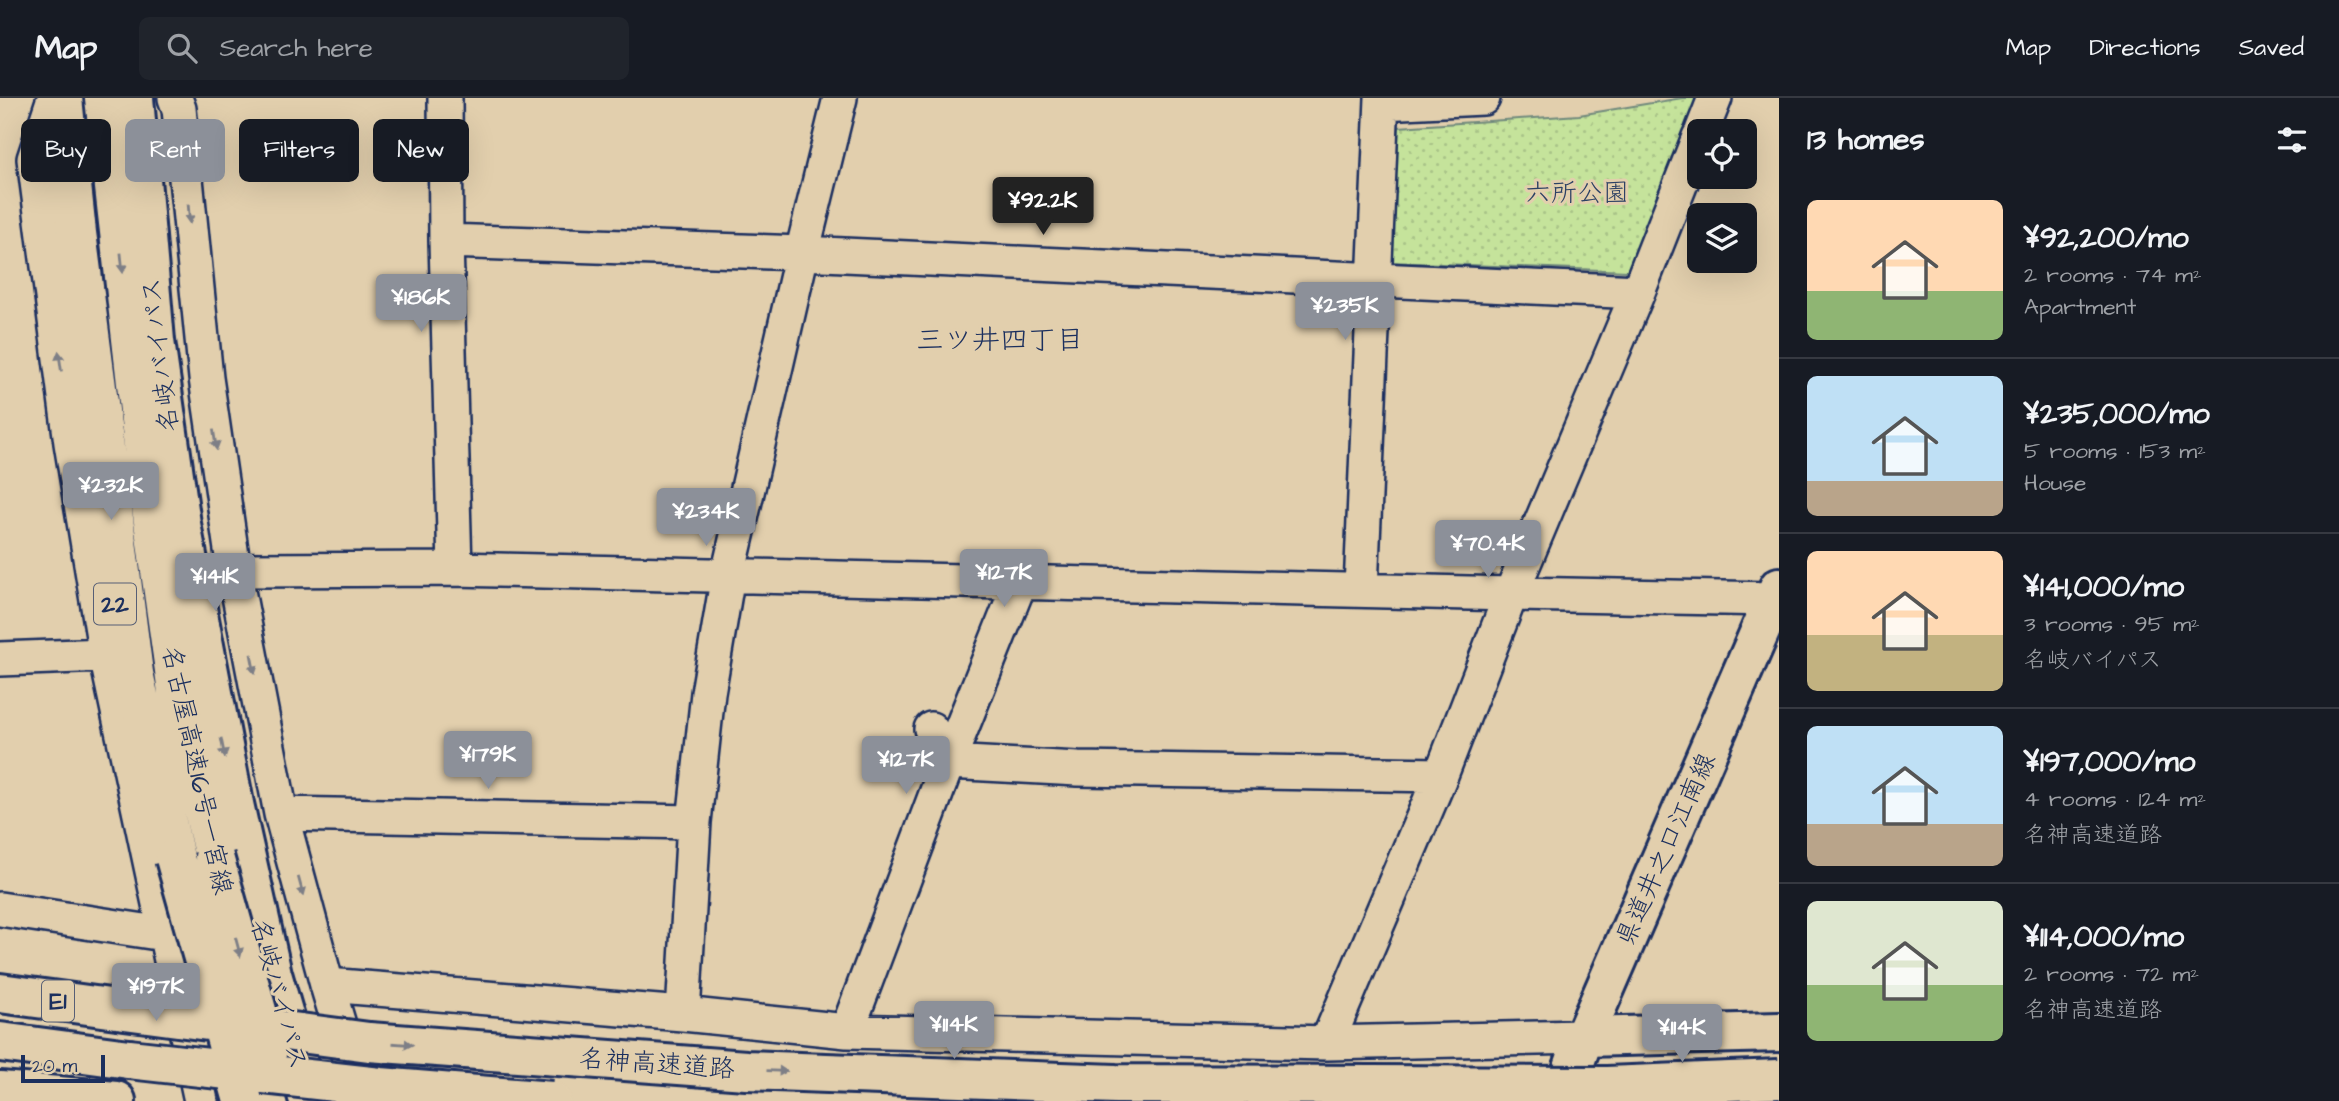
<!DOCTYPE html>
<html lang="en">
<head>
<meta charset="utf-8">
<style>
	:root { --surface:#171b24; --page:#20242c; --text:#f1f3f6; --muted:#9ea1a6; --line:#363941; --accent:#8c9099 }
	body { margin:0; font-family:"Architects Daughter","Klee One",sans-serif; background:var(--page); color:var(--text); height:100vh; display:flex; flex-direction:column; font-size:26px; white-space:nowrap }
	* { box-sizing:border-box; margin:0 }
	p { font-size:23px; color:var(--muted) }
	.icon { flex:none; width:38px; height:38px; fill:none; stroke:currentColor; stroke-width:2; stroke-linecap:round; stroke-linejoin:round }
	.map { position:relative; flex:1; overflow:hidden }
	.sheet { display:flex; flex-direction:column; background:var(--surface); width:560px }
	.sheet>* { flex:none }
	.top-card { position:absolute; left:21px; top:21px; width:665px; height:63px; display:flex; gap:14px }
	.buttons { position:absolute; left:1687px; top:21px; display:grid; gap:14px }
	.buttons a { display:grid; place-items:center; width:70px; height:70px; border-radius:10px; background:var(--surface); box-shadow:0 7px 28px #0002; font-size:35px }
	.scale { position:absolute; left:21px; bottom:18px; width:84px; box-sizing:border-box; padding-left:7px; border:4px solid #1b2f5e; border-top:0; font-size:19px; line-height:24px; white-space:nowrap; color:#1b2f5e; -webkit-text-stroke:5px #e2cfad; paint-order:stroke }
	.price { position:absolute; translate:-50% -60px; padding:0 16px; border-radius:7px; background:var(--accent); color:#fff; font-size:23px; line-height:46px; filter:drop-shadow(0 2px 4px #0008) }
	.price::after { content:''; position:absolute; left:50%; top:42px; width:21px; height:16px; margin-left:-10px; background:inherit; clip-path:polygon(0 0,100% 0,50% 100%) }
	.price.selected { background:#222; color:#fff }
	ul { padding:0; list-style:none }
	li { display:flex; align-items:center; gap:21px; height:175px; padding:0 28px }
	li+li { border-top:2px solid var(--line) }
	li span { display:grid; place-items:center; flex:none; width:196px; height:140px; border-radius:10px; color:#555 }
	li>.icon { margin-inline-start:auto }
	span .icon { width:84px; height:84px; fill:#fffc; stroke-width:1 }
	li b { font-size:30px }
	h2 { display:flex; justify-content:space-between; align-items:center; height:84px; padding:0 28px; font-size:30px }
	.chip { padding:0 24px; border-radius:10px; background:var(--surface); box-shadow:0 7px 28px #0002; font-size:24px; line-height:63px }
	.chip.selected { background:var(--accent); color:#fff }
	header { display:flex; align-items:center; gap:42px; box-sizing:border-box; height:98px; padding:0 35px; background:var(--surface); border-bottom:2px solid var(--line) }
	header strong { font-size:33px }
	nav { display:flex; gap:38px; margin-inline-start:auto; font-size:24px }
	.search { width:490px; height:63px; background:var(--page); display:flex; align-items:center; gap:18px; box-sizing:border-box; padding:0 24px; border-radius:10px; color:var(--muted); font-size:26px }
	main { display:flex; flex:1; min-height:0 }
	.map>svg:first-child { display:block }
</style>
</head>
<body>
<header>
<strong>Map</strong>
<div class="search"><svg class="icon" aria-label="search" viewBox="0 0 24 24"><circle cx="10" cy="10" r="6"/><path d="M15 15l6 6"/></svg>Search here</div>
<nav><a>Map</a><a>Directions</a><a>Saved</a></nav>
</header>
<main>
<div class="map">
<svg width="1779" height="1003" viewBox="0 0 1779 1003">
	<defs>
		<pattern id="park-dots" width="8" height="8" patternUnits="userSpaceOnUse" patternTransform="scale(1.75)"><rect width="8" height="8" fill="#c5e39b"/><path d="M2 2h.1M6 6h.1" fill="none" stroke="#a9c388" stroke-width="1.8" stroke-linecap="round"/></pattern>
	</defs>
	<rect width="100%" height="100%" fill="#e2cfad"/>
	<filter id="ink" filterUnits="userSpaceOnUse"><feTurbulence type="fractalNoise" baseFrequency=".0143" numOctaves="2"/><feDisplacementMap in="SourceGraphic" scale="14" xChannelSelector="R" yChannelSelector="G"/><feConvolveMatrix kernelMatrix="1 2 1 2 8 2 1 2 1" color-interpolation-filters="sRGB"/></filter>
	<g filter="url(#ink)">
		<path fill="url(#park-dots)" stroke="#70897c" stroke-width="2" d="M1682,0h19l-73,173 -239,-9 10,-135 180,-12z"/>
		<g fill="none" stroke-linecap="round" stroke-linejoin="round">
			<g stroke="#1b2f5e" stroke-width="38">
				<path id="minor" d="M175,0l4,11 27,269 28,192 47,244 46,171 35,116
					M445,0l1,143 9,328
					M1382,5l101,-5
					M52,6l-18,55 37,284 35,212 95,446
					M1702,33l13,-33
					M446,143l356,12 836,39
					M234,472l221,-1 1056,25 263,5
					M1361,491l21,-491
					M0,561l106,-4
					M931,631l17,33 130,7 363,6
					M281,716l413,8
					M0,811l164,25
					M327,887l356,29 164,17 480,12 257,-6
					M683,916l11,-192 14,-129 20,-118 74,-322 38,-155
					M847,933l101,-269 72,-180
					M1327,945l114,-268 70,-181 127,-302 61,-155"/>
			</g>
			<g stroke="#1b2f5e" stroke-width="44">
				<path id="tertiary" d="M1584,939l195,-5"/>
			</g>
			<g stroke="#1b2f5e" stroke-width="44">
				<path id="secondary" d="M1561,1003l23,-64 190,-438"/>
			</g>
			<g stroke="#1b2f5e" stroke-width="44">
				<path id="primary" d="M1779,489l-5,12h5"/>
			</g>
			<g stroke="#1b2f5e" stroke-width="44">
				<path id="trunk" d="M134,0l21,243 26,183 53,280 38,170 37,127"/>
			</g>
			<g stroke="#1b2f5e" stroke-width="44">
				<path id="motorway" d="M63,0l14,135 57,440 41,185
					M104,0l41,366 33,235 36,158
					M0,895l117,16
					M0,944l129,17
					M0,993l116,10"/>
			</g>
			<use href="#minor" stroke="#e2cfad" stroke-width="33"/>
			<use href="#tertiary" stroke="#e2cfad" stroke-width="38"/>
			<use href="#secondary" stroke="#e2cfad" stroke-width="38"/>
			<use href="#primary" stroke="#e2cfad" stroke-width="38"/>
			<use href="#trunk" stroke="#e2cfad" stroke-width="38"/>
			<use href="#motorway" stroke="#e2cfad" stroke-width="38"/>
			<g stroke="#1b2f5e" stroke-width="44" stroke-linecap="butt">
				<path id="motorway-bridge" d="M214,759l54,193
					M175,760l68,243
					M117,911l252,33 377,28 370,14 491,2 172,-7
					M129,961l251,28 172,14"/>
			</g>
			<use href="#motorway-bridge" stroke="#e2cfad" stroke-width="38"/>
		</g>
		<defs><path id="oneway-solid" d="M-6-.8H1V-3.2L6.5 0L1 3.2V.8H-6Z" transform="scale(1.75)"/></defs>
		<g fill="#7e7f86">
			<use href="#oneway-solid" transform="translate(189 116) rotate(85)"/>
			<use href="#oneway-solid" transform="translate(122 165) rotate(84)"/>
			<use href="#oneway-solid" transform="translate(60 263) rotate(-98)"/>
			<use href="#oneway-solid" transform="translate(215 342) rotate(81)"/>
			<use href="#oneway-solid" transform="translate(253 566) rotate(79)"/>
			<use href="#oneway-solid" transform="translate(223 650) rotate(79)"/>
			<use href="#oneway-solid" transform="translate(301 789) rotate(75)"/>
			<use href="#oneway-solid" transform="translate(238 849) rotate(75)"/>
			<use href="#oneway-solid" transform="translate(403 946) rotate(4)"/>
			<use href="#oneway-solid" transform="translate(777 973) rotate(2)"/>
		</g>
	</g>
	<g text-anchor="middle" stroke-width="6" stroke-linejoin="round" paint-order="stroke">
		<g fill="#e2cfad" stroke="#575f76" stroke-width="2">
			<rect x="94" y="485.5" width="42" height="41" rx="5"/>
			<rect x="42" y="882.5" width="32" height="41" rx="5"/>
		</g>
		<g font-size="24" font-weight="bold" fill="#1b2f5e">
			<text x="115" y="514">22</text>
			<text x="58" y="911">E1</text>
		</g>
		<g font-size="26" fill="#2c4164" stroke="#e2cfad">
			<text x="1577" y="103">六所公園</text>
		</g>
		<g font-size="26" fill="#1b2f5e" stroke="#e2cfad">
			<text transform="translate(159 257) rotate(-97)" y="9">名岐バイパス</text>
			<text transform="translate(198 672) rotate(78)" y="9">名古屋高速16号一宮線</text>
			<text transform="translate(1665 751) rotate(-66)" y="9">県道井之口江南線</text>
			<text transform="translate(280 896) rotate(75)" y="9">名岐バイパス</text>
			<text transform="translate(657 965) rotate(4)" y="9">名神高速道路</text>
		</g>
		<g font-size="28" fill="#1b2f5e" stroke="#e2cfad">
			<text x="1000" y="251">三ツ井四丁目</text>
		</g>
	</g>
</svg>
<div class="buttons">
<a><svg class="icon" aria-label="locate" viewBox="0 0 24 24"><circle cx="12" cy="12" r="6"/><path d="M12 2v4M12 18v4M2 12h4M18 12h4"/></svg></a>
<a><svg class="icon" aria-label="layers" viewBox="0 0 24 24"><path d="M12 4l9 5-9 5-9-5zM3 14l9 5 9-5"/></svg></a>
</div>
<div class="scale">20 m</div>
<b class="price selected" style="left:1043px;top:139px">¥92.2K</b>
<b class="price" style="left:421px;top:236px">¥186K</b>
<b class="price" style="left:1345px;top:244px">¥235K</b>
<b class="price" style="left:111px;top:424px">¥232K</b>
<b class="price" style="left:706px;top:450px">¥234K</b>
<b class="price" style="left:1488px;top:482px">¥70.4K</b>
<b class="price" style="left:1004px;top:511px">¥127K</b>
<b class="price" style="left:215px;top:515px">¥141K</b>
<b class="price" style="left:488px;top:693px">¥179K</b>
<b class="price" style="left:906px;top:698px">¥127K</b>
<b class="price" style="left:156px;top:925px">¥197K</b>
<b class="price" style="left:954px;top:963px">¥114K</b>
<b class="price" style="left:1682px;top:966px">¥114K</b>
<div class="top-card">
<a class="chip">Buy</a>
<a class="chip selected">Rent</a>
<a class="chip">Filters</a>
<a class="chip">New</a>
</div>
</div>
<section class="sheet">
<h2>13 homes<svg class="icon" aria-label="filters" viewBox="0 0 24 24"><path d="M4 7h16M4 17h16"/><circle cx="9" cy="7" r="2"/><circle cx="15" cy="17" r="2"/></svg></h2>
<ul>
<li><span style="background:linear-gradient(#ffd9b3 65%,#8fb573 0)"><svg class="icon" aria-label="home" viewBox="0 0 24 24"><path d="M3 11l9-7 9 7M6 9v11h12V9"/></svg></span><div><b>¥92,200/mo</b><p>2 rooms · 74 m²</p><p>Apartment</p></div></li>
<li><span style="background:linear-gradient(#bfe0f5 75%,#b9a48a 0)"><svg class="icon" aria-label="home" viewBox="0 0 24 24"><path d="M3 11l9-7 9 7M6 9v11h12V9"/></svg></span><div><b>¥235,000/mo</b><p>5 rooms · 153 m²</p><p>House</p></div></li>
<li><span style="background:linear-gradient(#ffd9b3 60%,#c2b280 0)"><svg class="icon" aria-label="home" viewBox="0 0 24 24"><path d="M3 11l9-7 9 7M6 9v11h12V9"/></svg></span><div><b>¥141,000/mo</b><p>3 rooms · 95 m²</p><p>名岐バイパス</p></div></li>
<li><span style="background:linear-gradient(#bfe0f5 70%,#b9a48a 0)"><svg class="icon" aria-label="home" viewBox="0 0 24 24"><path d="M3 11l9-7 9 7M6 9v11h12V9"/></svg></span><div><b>¥197,000/mo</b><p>4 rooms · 124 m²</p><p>名神高速道路</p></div></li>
<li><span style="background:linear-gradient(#dfe7d0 60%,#8fb573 0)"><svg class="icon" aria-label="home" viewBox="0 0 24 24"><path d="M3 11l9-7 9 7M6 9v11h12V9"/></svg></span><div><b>¥114,000/mo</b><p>2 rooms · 72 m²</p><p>名神高速道路</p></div></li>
</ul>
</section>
</main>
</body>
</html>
